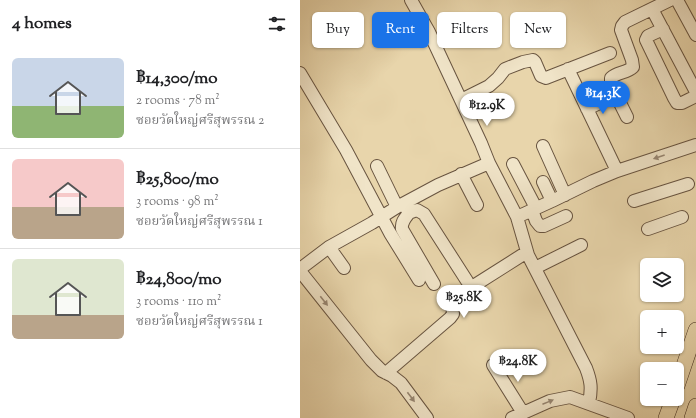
<!DOCTYPE html>
<html lang="en">
<head>
<meta charset="utf-8">
<style>
	:root { --surface:#fff; --page:#f6f6f6; --text:#202124; --muted:#757577; --line:#e0e0e0; --accent:#1a73e8 }
	body { margin:0; font-family:"Sorts Mill Goudy","Noto Serif Thai",serif; background:var(--page); color:var(--text); height:100vh; display:flex; flex-direction:column; font-size:15px; white-space:nowrap }
	* { box-sizing:border-box; margin:0 }
	p { font-size:13px; color:var(--muted) }
	.icon { flex:none; width:22px; height:22px; fill:none; stroke:currentColor; stroke-width:2; stroke-linecap:round; stroke-linejoin:round }
	.map { position:relative; flex:1; overflow:hidden }
	.panel { display:flex; flex-direction:column; background:var(--surface); width:300px }
	.panel>* { flex:none }
	.banner { position:absolute; left:12px; top:12px; width:324px; height:36px; display:flex; gap:8px }
	.controls { position:absolute; left:340px; top:258px; display:grid; gap:8px }
	.controls a { display:grid; place-items:center; width:44px; height:44px; border-radius:6px; background:var(--surface); box-shadow:0 1px 3px #0004; font-size:20px }
	.price { position:absolute; translate:-50% -34px; padding:0 9px; border-radius:14px; background:#fff; color:#222; font-size:13px; line-height:26px; filter:drop-shadow(0 1px 2px #0008) }
	.price::after { content:''; position:absolute; left:50%; top:24px; width:12px; height:9px; margin-left:-6px; background:inherit; clip-path:polygon(0 0,100% 0,50% 100%) }
	.price.selected { background:var(--accent); color:#fff }
	ul { padding:0; list-style:none }
	li { display:flex; align-items:center; gap:12px; height:100px; padding:0 12px }
	li+li { border-top:1px solid var(--line) }
	li span { display:grid; place-items:center; flex:none; width:112px; height:80px; border-radius:6px; color:#555 }
	li>.icon { margin-inline-start:auto }
	span .icon { width:48px; height:48px; fill:#fffc; stroke-width:1 }
	li b { font-size:17px }
	h2 { display:flex; justify-content:space-between; align-items:center; height:48px; padding:0 12px; font-size:17px }
	.tag { padding:0 14px; border-radius:6px; background:var(--surface); box-shadow:0 1px 3px #0004; font-size:14px; line-height:36px }
	.tag.selected { background:var(--accent); color:#fff }
	main { display:flex; flex:1; min-height:0 }
	.map>svg:first-child { display:block }
</style>
</head>
<body>
<main>
<section class="panel">
<h2>4 homes<svg class="icon" aria-label="filters" viewBox="0 0 24 24"><path d="M4 7h16M4 17h16"/><circle cx="9" cy="7" r="2"/><circle cx="15" cy="17" r="2"/></svg></h2>
<ul>
<li><span style="background:linear-gradient(#c9d6e8 60%,#8fb573 0)"><svg class="icon" aria-label="home" viewBox="0 0 24 24"><path d="M3 11l9-7 9 7M6 9v11h12V9"/></svg></span><div><b>฿14,300/mo</b><p>2 rooms · 78 m²</p><p>ซอยวัดใหญ่ศรีสุพรรณ 2</p></div></li>
<li><span style="background:linear-gradient(#f6c9c9 60%,#b9a48a 0)"><svg class="icon" aria-label="home" viewBox="0 0 24 24"><path d="M3 11l9-7 9 7M6 9v11h12V9"/></svg></span><div><b>฿25,800/mo</b><p>3 rooms · 98 m²</p><p>ซอยวัดใหญ่ศรีสุพรรณ 1</p></div></li>
<li><span style="background:linear-gradient(#dfe7d0 70%,#b9a48a 0)"><svg class="icon" aria-label="home" viewBox="0 0 24 24"><path d="M3 11l9-7 9 7M6 9v11h12V9"/></svg></span><div><b>฿24,800/mo</b><p>3 rooms · 110 m²</p><p>ซอยวัดใหญ่ศรีสุพรรณ 1</p></div></li>
</ul>
</section>
<div class="map">
<svg width="396" height="418" viewBox="0 0 396 418">
	<rect width="100%" height="100%" fill="#e8d5ab"/>
	<filter id="stains"><feTurbulence type="fractalNoise" baseFrequency=".005" numOctaves="4"/><feColorMatrix values="0 0 0 0 .2 0 0 0 0 .09 0 0 0 0 .02 0 0 0 .5 -.17"/></filter>
	<radialGradient id="worn" r=".72"><stop offset=".6" stop-color="#630" stop-opacity="0"/><stop offset="1" stop-color="#630" stop-opacity=".3"/></radialGradient>
	<g fill="none" stroke-linecap="round" stroke-linejoin="round">
		<g stroke="#685440" stroke-width="14">
			<path id="minor" d="M111,0l18,32 52,111 8,20 28,54 11,38 58,113c5,13 6,20 3,35
				M377,0l19,35
				M352,9l44,83v3
				M363,29l-15,7 -2,4 28,58 3,5h5l14,-7
				M268,69l49,102
				M0,73l46,77 44,83 29,47
				M316,95l11,22
				M161,100l28,-14 9,-8 7,-9 18,-7 10,-2 2,2 6,14 5,2 64,-25
				M287,109l29,-14 -5,-13v-4c6,-6 16,-5 22,-11l-1,-7 -11,-30 1,-4 3,-4 45,-22
				M243,146l22,49
				M213,164l23,44
				M77,166l20,41
				M161,174l16,31
				M243,182l9,19
				M334,201l54,-17
				M104,204l5,9 8,-3 7,4 43,67
				M232,210l4,11 4,5h4l22,-10
				M109,213c-4,5 -8,9 -7,16l32,55
				M217,217l35,-16 41,-20 24,-10 79,-26
				M348,229l34,-12
				M29,247l15,21
				M235,268l46,-23
				M0,269l29,-22 43,-24 25,-16 41,-22 51,-22
				M0,271l71,89 11,11 10,5 9,7 26,35
				M193,365l30,48
				M86,373l64,-55 3,-4 -1,-10 4,-7 71,-45
				M212,418l38,-17 20,-4 58,21"/>
		</g>
		<g stroke="#3e291c" stroke-width="16">
			<path id="major" d="M377,386l19,-56
				M366,418l7,-19
				M392,418l4,-12"/>
		</g>
		<use href="#minor" stroke="#f0e4c8" stroke-width="12"/>
		<use href="#major" stroke="#e8d5ab" stroke-width="15"/>
	</g>
	<defs><path id="oneway-solid" d="M-6-.8H1V-3.2L6.5 0L1 3.2V.8H-6Z"/></defs>
	<g fill="#978672">
		<use href="#oneway-solid" transform="translate(359 157) rotate(161)"/>
		<use href="#oneway-solid" transform="translate(24 301) rotate(52)"/>
		<use href="#oneway-solid" transform="translate(111 397) rotate(53)"/>
		<use href="#oneway-solid" transform="translate(248 402) rotate(-22)"/>
	</g>
	<rect width="100%" height="100%" filter="url(#stains)"/>
	<rect width="100%" height="100%" fill="url(#worn)"/>
</svg>
<div class="controls">
<a><svg class="icon" aria-label="layers" viewBox="0 0 24 24"><path d="M12 4l9 5-9 5-9-5zM3 14l9 5 9-5"/></svg></a>
<a>+</a>
<a>−</a>
</div>
<b class="price selected" style="left:303px;top:115px">฿14.3K</b>
<b class="price" style="left:187px;top:127px">฿12.9K</b>
<b class="price" style="left:164px;top:319px">฿25.8K</b>
<b class="price" style="left:218px;top:383px">฿24.8K</b>
<div class="banner">
<a class="tag">Buy</a>
<a class="tag selected">Rent</a>
<a class="tag">Filters</a>
<a class="tag">New</a>
</div>
</div>
</main>
</body>
</html>
